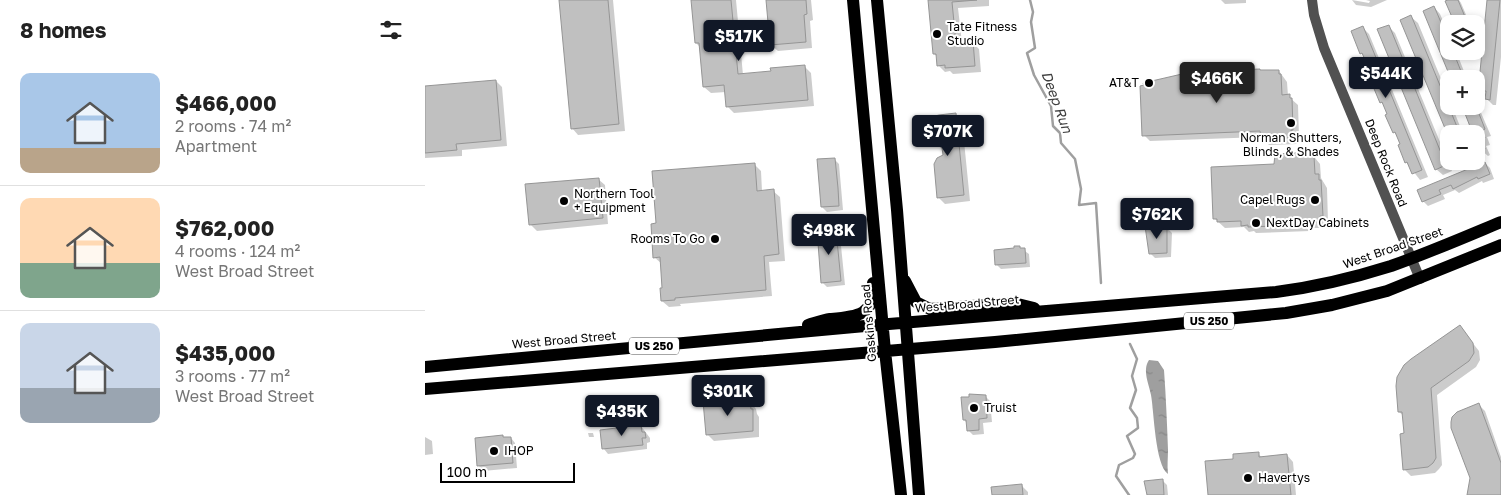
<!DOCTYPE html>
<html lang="en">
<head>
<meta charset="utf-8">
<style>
	:root { --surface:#fff; --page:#f6f6f6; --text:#222; --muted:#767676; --line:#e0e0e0; --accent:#111827 }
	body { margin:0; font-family:"Golos Text",sans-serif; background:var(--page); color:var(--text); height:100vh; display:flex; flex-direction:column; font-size:19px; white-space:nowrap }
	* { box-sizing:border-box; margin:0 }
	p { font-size:16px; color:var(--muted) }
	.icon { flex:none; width:28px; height:28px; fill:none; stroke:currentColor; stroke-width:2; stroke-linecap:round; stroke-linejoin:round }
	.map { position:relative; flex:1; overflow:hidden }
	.sheet { display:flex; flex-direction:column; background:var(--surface); width:425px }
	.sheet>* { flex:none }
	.tools { position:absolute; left:1015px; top:15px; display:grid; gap:10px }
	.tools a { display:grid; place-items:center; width:45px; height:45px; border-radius:10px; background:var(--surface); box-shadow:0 2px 8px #0003; font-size:25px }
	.scale { position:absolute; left:15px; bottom:12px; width:135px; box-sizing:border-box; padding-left:5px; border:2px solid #000; border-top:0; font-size:14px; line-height:18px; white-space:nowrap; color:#000; -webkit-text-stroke:4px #fff; paint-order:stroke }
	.price { position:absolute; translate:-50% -42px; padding:0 11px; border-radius:5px; background:var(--accent); color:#fff; font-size:16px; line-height:32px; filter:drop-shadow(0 1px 2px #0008) }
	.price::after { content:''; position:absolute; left:50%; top:30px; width:15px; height:11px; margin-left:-8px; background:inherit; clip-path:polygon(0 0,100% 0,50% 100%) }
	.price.selected { background:#222; color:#fff }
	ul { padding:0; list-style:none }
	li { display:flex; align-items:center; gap:15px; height:125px; padding:0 20px }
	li+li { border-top:1px solid var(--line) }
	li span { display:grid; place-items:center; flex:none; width:140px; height:100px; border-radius:10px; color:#555 }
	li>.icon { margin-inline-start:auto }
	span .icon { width:60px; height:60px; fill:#fffc; stroke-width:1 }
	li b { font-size:21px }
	h2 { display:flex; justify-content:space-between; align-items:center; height:60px; padding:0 20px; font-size:21px }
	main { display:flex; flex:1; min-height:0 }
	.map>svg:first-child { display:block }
</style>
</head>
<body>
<main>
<section class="sheet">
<h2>8 homes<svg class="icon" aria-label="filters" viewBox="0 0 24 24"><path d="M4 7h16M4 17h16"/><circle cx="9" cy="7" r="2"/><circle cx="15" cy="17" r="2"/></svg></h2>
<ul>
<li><span style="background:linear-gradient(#a9c7e8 75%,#b9a48a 0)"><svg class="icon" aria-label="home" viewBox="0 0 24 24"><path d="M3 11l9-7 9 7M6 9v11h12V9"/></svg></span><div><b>$466,000</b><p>2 rooms · 74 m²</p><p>Apartment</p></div></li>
<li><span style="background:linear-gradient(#ffd9b3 65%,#7fa58c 0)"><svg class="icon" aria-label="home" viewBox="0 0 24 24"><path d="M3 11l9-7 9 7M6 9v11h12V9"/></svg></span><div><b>$762,000</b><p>4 rooms · 124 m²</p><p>West Broad Street</p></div></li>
<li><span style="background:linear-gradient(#c9d6e8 65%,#9aa5b1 0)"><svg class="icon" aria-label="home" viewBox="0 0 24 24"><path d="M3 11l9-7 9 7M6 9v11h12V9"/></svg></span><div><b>$435,000</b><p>3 rooms · 77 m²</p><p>West Broad Street</p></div></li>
</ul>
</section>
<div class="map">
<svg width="1076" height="495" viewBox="0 0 1076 495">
	<defs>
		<pattern id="water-ripples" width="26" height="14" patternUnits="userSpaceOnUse" patternTransform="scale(1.25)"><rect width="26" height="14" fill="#9f9f9f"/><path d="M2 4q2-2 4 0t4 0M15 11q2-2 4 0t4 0" fill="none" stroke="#878787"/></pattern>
	</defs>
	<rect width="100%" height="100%" fill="#fff"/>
	<path fill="url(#water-ripples)" d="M724,360l9,1 6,9c2,27 3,54 4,80 0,8 -1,15 0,24 -13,-9 -14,-63 -17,-79 -2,-11 -9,-25 -2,-35z"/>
	<path fill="#0003" d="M135,0h53l12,131 -47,4 -6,-7z
		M267,0h44l7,75 29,-3 32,-6 7,7 3,33 -80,7 -6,-6 -2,-15 -15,1 -7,-6 -3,-39 -5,-5z
		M342,0h44l2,20 -3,1 2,27 -34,3 -7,-6z
		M504,0h60v6l-31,2 4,35 10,-1 7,7 2,23 -28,2 -3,-3 -5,1 -7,-7v-8l-4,-3z
		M796,0h25v3l-21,1z
		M927,0l17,3 1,-2 -4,-1h21l-16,7 -15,-2z
		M1026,0h8l2,3 9,21h-14z
		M1063,0h13v57l-5,48h-3l-6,-6v-5l-3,-4v-4l-4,-4z
		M1009,7l6,7 9,20v17h7l11,28h-15z
		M986,17l7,6 31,75v8h3l11,28h-14z
		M963,26l7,7 57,138 -9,4 -7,-6z
		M938,28l6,6 59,143 -8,3 -14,-18 -7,-17 2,-1 -3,-7 -4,-5 -8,-25 -5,-5 -9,-30 -6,-14 -5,-5z
		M1043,51h5l1,3 -2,1z
		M854,71l8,11 1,14 10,9 1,31h-2v8l-28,1 -7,-8 -112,4 -6,-6 39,-58z
		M71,81l6,6 5,59 -45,4v6l-37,2v-71z
		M1051,101l15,35 -4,1 3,8 -4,1 4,9 -2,1 -7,-6 -5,-16 -13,-28h13z
		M531,115l6,6 8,80 -25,3 -7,-7 6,-48 -9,-8z
		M886,153l9,11 1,14 6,10 1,34h-2l1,6h-17v3l-54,2 -2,-2 -5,1 -5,-5 -19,1 -10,-9 60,-54z
		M409,159l5,5 4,46 -16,2 -5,-5z
		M1036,161h14v1l-10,4z
		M1060,163l5,5 4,11 -11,4 -1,-2 -23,12 -4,-3 -12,5 2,4 -17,7 -5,-5 -4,-10z
		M329,164l7,7 1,20h11l7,6 5,64 -16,1 3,34 -92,8 1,2 -12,1 -7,-6 1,-12 -1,-25 -8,-7 4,-33z
		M173,179l7,6 3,39 -71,7 -7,-7z
		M742,228l5,5 -1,24 -16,1 -5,-5z
		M411,231l4,5 5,49 -18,2 -5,-5 -3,-36 -3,-3z
		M594,247l10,7 1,13 -29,2 -5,-5z
		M1035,327l19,24 1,9 -4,7 -39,28 5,70 -3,4 -4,4 -24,3 -7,-7 2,-35 -2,-18 -5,-4z
		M560,396l5,5 2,21 -9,1 1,11 -11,1 -5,-5 -1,-7 -3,-3z
		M292,401l4,4 29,-3 6,7 1,5 2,3v20l-45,4 -7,-7z
		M1054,405l6,6 16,46v38h-33z
		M216,426l9,12v4l-3,1v6l-39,5 -4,-5z
		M163,433h5l1,4h-5z
		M78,436l2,3 6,-1 4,5 2,25 -34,3 -4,-5z
		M0,437l7,4 1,13 -8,1z
		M833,453l4,5 25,-3 6,7 3,33h-86l24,-35z
		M737,480l5,5 1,10h-20z
		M596,485l7,7v3h-35z"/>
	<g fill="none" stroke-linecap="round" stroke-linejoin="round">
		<path stroke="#9f9f9f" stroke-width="2.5" d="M605,0l3,12 -2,10 4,26 -8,5 7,22 17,31 2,20 7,7 1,10 14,16 6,30 -2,16 17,-2 5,80
			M704,495l-13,-19 3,-11 14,-7 2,-4 -8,-18 11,-8 -1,-10 -7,-10 6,-18 -4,-14 5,-17 -7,-15"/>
	</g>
	<path fill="#c0c0c0" stroke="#959595" d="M134,0h49l11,124 -48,5z
		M266,0h40l7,74 33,-3 -1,-3 35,-3 3,35 -82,7 -2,-22 -21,2 -4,-44h-4z
		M341,0h40l1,14 -3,1 2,27 -36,3z
		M503,0h49l-25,2 4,41 17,-2 2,25 -30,2v-3l-8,1 -1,-12h-3z
		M1023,0h10l10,24h-13l-10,-23z
		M1062,0h13l-10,100 -5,-1 1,-8h-4l1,-8 -4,-1z
		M1009,6l15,35v10h4l11,28h-13l-28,-68z
		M986,15l49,119h-11v4l-49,-118z
		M964,25l57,140 -11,5 -58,-141z
		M938,26l59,144 -10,4 -5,-12 -2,1 -7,-18 2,-1 -5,-12 -2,1 -8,-18 2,-1 -5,-12 -2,1 -13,-31 3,-1 -8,-18 -2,1 -9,-23z
		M835,69v1h19v4h2l1,21 8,-1v4h2l1,32h-2l1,8 -31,1 -1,-8 -118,5 -2,-50 4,-1 -1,-2 39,-9 1,1 3,-1v-2z
		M71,80l5,60 -45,4 1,6 -32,3v-67z
		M1037,106h14l9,23 -3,2 3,7 -4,2 4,9 -5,2 -4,-10v-7h-3z
		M531,113l8,82 -27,3 -3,-34 3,-6 6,-3 -1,-7 -8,-6 -2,-20 3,-6 4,-1z
		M887,152v5l2,-1 1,18h4v6h2l2,36h-3l1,6h-17v3l-56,2v-2l-7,1v-5l-24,1v-3h-4l-2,-52 63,-3 1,-10z
		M410,158l3,30 1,18 -18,1 -4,-48z
		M1060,162l5,12 -12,5 -1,-2 -24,12 -2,-4 -12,5 2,4 -19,8 -5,-12z
		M330,163l2,28 17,-2 5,65 -15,2 2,34 -91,8v2l-14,1 -1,-13h2l-2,-31 -7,1 -2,-34 5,-1 -4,-52z
		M174,178l4,40 -74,7 -4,-41z
		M720,226l22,1v26l-18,1z
		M411,230l5,51 -20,2 -3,-40 -3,1 -1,-7h3v-5z
		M589,246h6v2h5l1,15 -31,2 -1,-15 20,-2z
		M1035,325l13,18 1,10 -5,8 -38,27 5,70 -3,5 -5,4 -25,3 -3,-36 4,-1 -2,-21h-4l-2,-26 1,-9 7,-12 7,-6z
		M544,394l17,1 1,23 -8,1v11l-12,1 -1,-11h-3l-2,-23h8z
		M293,400v4l32,-3 1,8h2v22l-47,4 -3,-34z
		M1054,403l22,60v32h-34l3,-17 -19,-50v-6l1,-5 5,-5z
		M216,425l1,7h3l1,6h-4l1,7 -41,4 -2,-19z
		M78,435v2h8l2,26 -36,3 -2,-28z
		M834,452v5l28,-3 4,41h-83l-3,-34 28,-2v-5z
		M738,479l1,16h-17l-3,-14z
		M597,484l1,11h-31l-1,-8z"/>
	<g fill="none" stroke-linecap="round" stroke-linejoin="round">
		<path stroke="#515151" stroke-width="10" d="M887,0l2,15 10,33 96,231"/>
		<path stroke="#000" stroke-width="12" d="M428,0l32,351 16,144
			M452,0l20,210 22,285
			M480,281l11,21 14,7 83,-6 21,5
			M383,325c7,-2 15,-5 22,-6 26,-2 46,-3 43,-36
			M0,367l440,-41 411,-34c39,-5 77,-14 115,-26 37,-13 74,-29 110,-44
			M0,389l570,-47 291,-29 46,-8 55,-14 114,-46"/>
	</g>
	<g fill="#000" stroke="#fff" stroke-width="2">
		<circle cx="512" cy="34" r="5"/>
		<circle cx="724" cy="83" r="5"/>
		<circle cx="866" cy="123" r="5"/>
		<circle cx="890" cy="200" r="5"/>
		<circle cx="139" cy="201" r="5"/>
		<circle cx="831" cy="223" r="5"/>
		<circle cx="290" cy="239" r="5"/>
		<circle cx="549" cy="408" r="5"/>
		<circle cx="69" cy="451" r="5"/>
		<circle cx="823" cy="478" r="5"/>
	</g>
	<g text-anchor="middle" stroke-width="4" stroke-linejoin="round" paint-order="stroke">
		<g fill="#fff" stroke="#4c4c4c" stroke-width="1">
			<rect x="759" y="312.5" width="50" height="17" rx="4"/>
			<rect x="204" y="337.5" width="50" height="17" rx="4"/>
		</g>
		<g font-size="11" font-weight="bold" fill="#000">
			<text x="784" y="325">US 250</text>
			<text x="229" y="350">US 250</text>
		</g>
		<g font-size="12" fill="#000" stroke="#fff" text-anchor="start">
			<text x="522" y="31">Tate Fitness<tspan x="522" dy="14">Studio</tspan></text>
			<text x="714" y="87" text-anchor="end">AT&amp;T</text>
			<text x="866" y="142" text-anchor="middle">Norman Shutters,<tspan x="866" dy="14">Blinds, &amp; Shades</tspan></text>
			<text x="149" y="198">Northern Tool<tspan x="149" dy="14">+ Equipment</tspan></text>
			<text x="880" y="204" text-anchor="end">Capel Rugs</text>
			<text x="841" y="227">NextDay Cabinets</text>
			<text x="280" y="243" text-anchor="end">Rooms To Go</text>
			<text x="559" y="412">Truist</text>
			<text x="79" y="455">IHOP</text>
			<text x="833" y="482">Havertys</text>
		</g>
		<g font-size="12" fill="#000" stroke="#fff">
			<text transform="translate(961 163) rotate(68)" y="4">Deep Rock Road</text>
			<text transform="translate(968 248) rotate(-19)" y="4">West Broad Street</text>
			<text transform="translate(542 304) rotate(-5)" y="4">West Broad Street</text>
			<text transform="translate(444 323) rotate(-95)" y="4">Gaskins Road</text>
			<text transform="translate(139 340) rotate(-5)" y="4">West Broad Street</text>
		</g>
		<g font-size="14" font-style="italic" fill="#404040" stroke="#fff">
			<text transform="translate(632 102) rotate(70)" y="5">Deep Run</text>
		</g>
	</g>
</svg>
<div class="tools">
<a><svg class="icon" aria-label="layers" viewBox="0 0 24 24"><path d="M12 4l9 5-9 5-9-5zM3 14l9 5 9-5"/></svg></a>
<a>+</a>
<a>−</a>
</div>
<div class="scale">100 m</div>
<b class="price" style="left:314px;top:62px">$517K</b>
<b class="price" style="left:961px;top:99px">$544K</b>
<b class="price selected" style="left:792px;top:104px">$466K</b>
<b class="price" style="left:523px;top:157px">$707K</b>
<b class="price" style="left:732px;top:240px">$762K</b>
<b class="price" style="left:404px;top:256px">$498K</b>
<b class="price" style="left:303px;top:417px">$301K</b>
<b class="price" style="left:197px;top:437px">$435K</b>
</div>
</main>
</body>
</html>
